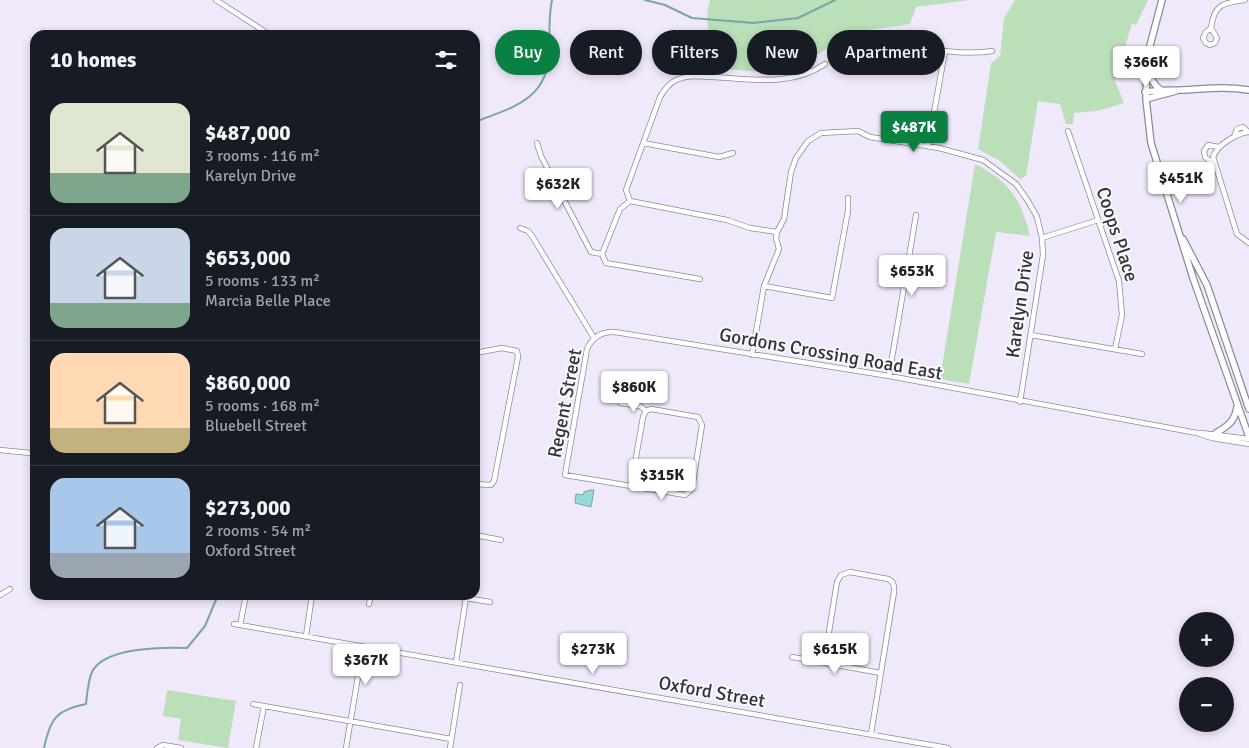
<!DOCTYPE html>
<html lang="en">
<head>
<meta charset="utf-8">
<style>
	:root { --surface:#171b24; --page:#20242c; --text:#f1f3f6; --muted:#9ea1a6; --line:#363941; --accent:#0b8043 }
	body { margin:0; font-family:Signika,sans-serif; background:var(--page); color:var(--text); height:100vh; display:flex; flex-direction:column; font-size:19px; white-space:nowrap }
	* { box-sizing:border-box; margin:0 }
	p { font-size:16px; color:var(--muted) }
	.icon { flex:none; width:28px; height:28px; fill:none; stroke:currentColor; stroke-width:2; stroke-linecap:round; stroke-linejoin:round }
	.map { position:relative; flex:1; overflow:hidden }
	.details { position:absolute; left:30px; top:30px; width:450px; height:570px; display:flex; flex-direction:column; background:var(--surface); border-radius:15px; box-shadow:0 2px 8px #0003 }
	.details>* { flex:none }
	.banner { position:absolute; left:495px; top:30px; width:475px; height:45px; display:flex; gap:10px }
	.fabs { position:absolute; left:1179px; top:612px; display:grid; gap:10px }
	.fabs a { display:grid; place-items:center; width:55px; height:55px; border-radius:50%; background:var(--surface); box-shadow:0 2px 8px #0003; font-size:25px }
	.price { position:absolute; translate:-50% -42px; padding:0 11px; border-radius:5px; background:#fff; color:#222; font-size:16px; line-height:32px; filter:drop-shadow(0 1px 2px #0008) }
	.price::after { content:''; position:absolute; left:50%; top:30px; width:15px; height:11px; margin-left:-8px; background:inherit; clip-path:polygon(0 0,100% 0,50% 100%) }
	.price.active { background:var(--accent); color:#fff }
	ul { padding:0; list-style:none }
	li { display:flex; align-items:center; gap:15px; height:125px; padding:0 20px }
	li+li { border-top:1px solid var(--line) }
	li span { display:grid; place-items:center; flex:none; width:140px; height:100px; border-radius:15px; color:#555 }
	li>.icon { margin-inline-start:auto }
	span .icon { width:60px; height:60px; fill:#fffc; stroke-width:1 }
	li b { font-size:21px }
	h2 { display:flex; justify-content:space-between; align-items:center; height:60px; padding:0 20px; font-size:21px }
	.chip { padding:0 18px; border-radius:22px; background:var(--surface); box-shadow:0 2px 8px #0003; font-size:18px; line-height:45px }
	.chip.active { background:var(--accent); color:#fff }
	.map>svg:first-child { display:block }
</style>
</head>
<body>
<div class="map">
<svg width="1249" height="748" viewBox="0 0 1249 748">
	<rect width="100%" height="100%" fill="#f0e8fb"/>
	<path fill="#bbdfb8" d="M710,0h260l-54,7 -6,17 -56,8 -69,42 -96,-8c34,-29 11,-33 21,-66z
		M1015,0h133l-12,25 -4,-2 -17,58 9,22 -27,8 -23,2 -1,11h-7l-6,-20 -22,-3 -12,75 -6,3 -20,-18 -22,-12 13,-86 9,-7 4,-38z
		M975,164c35,18 46,35 55,72l-34,-4 -27,152 -29,-5z
		M167,690l69,11 -8,47 -50,-8 3,-21 -18,-3z"/>
	<path fill="#97d8db" stroke="#79a6aa" d="M590,490h4l-3,17 -16,-4 1,-9 7,1 1,-3z"/>
	<g fill="none" stroke-linecap="round" stroke-linejoin="round">
		<path stroke="#79a6aa" stroke-width="2" d="M645,0l20,5 27,13 62,5 44,-5 37,-18
			M475,122c35,-14 72,-21 74,-68 1,-18 -1,-35 3,-54
			M44,748c6,-29 12,-38 42,-44 1,-10 2,-23 6,-32 12,-25 72,-25 95,-24l18,-22 13,-31"/>
		<g stroke="#90889a" stroke-width="6">
			<path id="street" d="M216,0l54,35
				M1211,28l6,10 -2,5 -5,2 -4,-2 -3,-5 3,-6 5,-4c3,-24 12,-25 34,-28
				M895,43c32,5 65,13 97,8
				M1068,131l51,150 3,34 -7,34
				M1249,132c-12,1 -32,13 -36,25l24,77 12,9
				M1234,137l3,-8 6,-2 5,5
				M537,143l4,13 50,96 11,2
				M643,143l76,14 14,-4
				M928,146l17,-95
				M1215,165l-10,-8 -1,-6 4,-6 11,2
				M630,201l97,19 23,8 27,4
				M520,228l8,3 4,5 62,102
				M1042,238l56,-18
				M602,254l18,-45 10,-8 -4,-11 34,-93c4,-7 8,-13 16,-17 11,-5 25,-4 37,-3 38,2 79,10 112,-13
				M602,254l4,9 94,16
				M764,286l68,12 16,-87v-13
				M1031,335l111,19
				M475,353l27,-5 15,3 1,6 -24,124 -3,4 -16,-1
				M752,355l12,-69 15,-37 -3,-11 1,-6 7,-13 7,-47 5,-14 12,-17 13,-8 37,-2 12,6 69,11 44,12 33,24 12,17 9,16 5,21 1,17 -23,147
				M889,376l27,-161
				M620,403l20,3 6,5
				M1201,433l48,6
				M0,450l31,3
				M631,486l12,-69 3,-6 5,-2 47,8 4,8 -10,64 -7,6 -120,-20 22,-126c7,-15 19,-19 34,-16l268,43 308,57 15,5 37,6
				M475,535l26,5
				M0,595l10,-6
				M448,595l42,7
				M369,604l2,-9
				M234,624l714,124
				M240,625l6,-30
				M306,636l6,-41
				M792,657l89,16
				M456,662l10,-64
				M824,663l13,-81 4,-7 9,-3 38,7c6,3 6,6 6,13l-23,142
				M253,704l198,35
				M157,748l6,-3 18,3
				M256,748l8,-42
				M346,748l17,-101
				M450,748l10,-63"/>
		</g>
		<g stroke="#90889a" stroke-width="8">
			<path id="secondary" d="M1162,0l-15,57 -1,42 5,44 42,135 56,159
				M1146,71l10,15 5,4
				M1145,92c13,-2 24,-2 36,-2 26,-1 42,-4 68,0
				M1146,99l30,-8
				M1183,239l24,46 42,124
				M1216,433c12,-7 19,-12 21,-26"/>
		</g>
		<use href="#street" stroke="#fff" stroke-width="4.5"/>
		<use href="#secondary" stroke="#fff" stroke-width="5.5"/>
	</g>
	<g text-anchor="middle" stroke-width="4" stroke-linejoin="round" paint-order="stroke">
		<g font-size="19" fill="#343138" stroke="#faf8fc">
			<text transform="translate(1118 234) rotate(72)" y="7">Coops Place</text>
			<text transform="translate(1019 304) rotate(-82)" y="7">Karelyn Drive</text>
			<text transform="translate(831 353) rotate(10)" y="7">Gordons Crossing Road East</text>
			<text transform="translate(564 403) rotate(-79)" y="7">Regent Street</text>
			<text transform="translate(712 691) rotate(10)" y="7">Oxford Street</text>
		</g>
	</g>
</svg>
<div class="fabs">
<a>+</a>
<a>−</a>
</div>
<b class="price" style="left:1146px;top:88px">$366K</b>
<b class="price active" style="left:914px;top:153px">$487K</b>
<b class="price" style="left:1181px;top:204px">$451K</b>
<b class="price" style="left:558px;top:210px">$632K</b>
<b class="price" style="left:912px;top:297px">$653K</b>
<b class="price" style="left:634px;top:413px">$860K</b>
<b class="price" style="left:662px;top:501px">$315K</b>
<b class="price" style="left:593px;top:675px">$273K</b>
<b class="price" style="left:835px;top:675px">$615K</b>
<b class="price" style="left:366px;top:686px">$367K</b>
<div class="banner">
<a class="chip active">Buy</a>
<a class="chip">Rent</a>
<a class="chip">Filters</a>
<a class="chip">New</a>
<a class="chip">Apartment</a>
</div>
<section class="details">
<h2>10 homes<svg class="icon" aria-label="filters" viewBox="0 0 24 24"><path d="M4 7h16M4 17h16"/><circle cx="9" cy="7" r="2"/><circle cx="15" cy="17" r="2"/></svg></h2>
<ul>
<li><span style="background:linear-gradient(#dfe7d0 70%,#7fa58c 0)"><svg class="icon" aria-label="home" viewBox="0 0 24 24"><path d="M3 11l9-7 9 7M6 9v11h12V9"/></svg></span><div><b>$487,000</b><p>3 rooms · 116 m²</p><p>Karelyn Drive</p></div></li>
<li><span style="background:linear-gradient(#c9d6e8 75%,#7fa58c 0)"><svg class="icon" aria-label="home" viewBox="0 0 24 24"><path d="M3 11l9-7 9 7M6 9v11h12V9"/></svg></span><div><b>$653,000</b><p>5 rooms · 133 m²</p><p>Marcia Belle Place</p></div></li>
<li><span style="background:linear-gradient(#ffd9b3 75%,#c2b280 0)"><svg class="icon" aria-label="home" viewBox="0 0 24 24"><path d="M3 11l9-7 9 7M6 9v11h12V9"/></svg></span><div><b>$860,000</b><p>5 rooms · 168 m²</p><p>Bluebell Street</p></div></li>
<li><span style="background:linear-gradient(#a9c7e8 75%,#9aa5b1 0)"><svg class="icon" aria-label="home" viewBox="0 0 24 24"><path d="M3 11l9-7 9 7M6 9v11h12V9"/></svg></span><div><b>$273,000</b><p>2 rooms · 54 m²</p><p>Oxford Street</p></div></li>
</ul>
</section>
</div>
</body>
</html>
